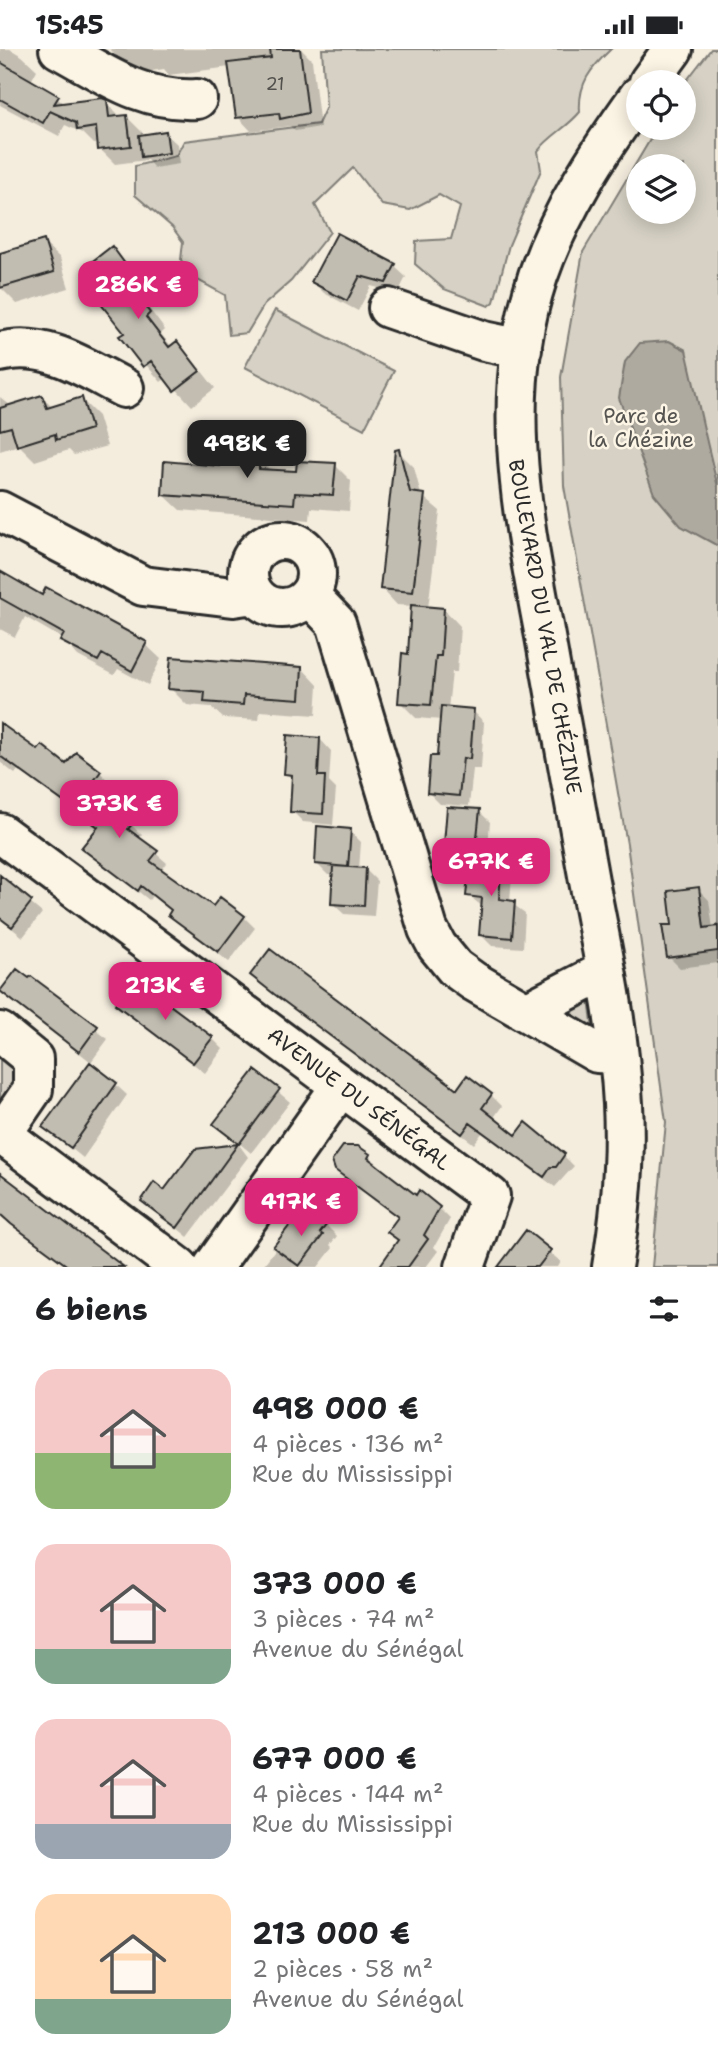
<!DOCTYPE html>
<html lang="fr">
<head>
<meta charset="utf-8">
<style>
	:root { --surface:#fff; --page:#f6f6f6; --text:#202124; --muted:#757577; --accent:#db2777 }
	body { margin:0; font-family:"Shantell Sans",sans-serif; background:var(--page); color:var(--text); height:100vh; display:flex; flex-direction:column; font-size:26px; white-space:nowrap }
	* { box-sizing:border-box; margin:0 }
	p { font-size:23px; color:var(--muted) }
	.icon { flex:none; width:38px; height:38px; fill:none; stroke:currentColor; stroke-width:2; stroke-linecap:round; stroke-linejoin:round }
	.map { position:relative; height:1218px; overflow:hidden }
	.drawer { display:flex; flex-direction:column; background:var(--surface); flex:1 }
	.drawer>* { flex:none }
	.controls { position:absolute; left:626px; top:21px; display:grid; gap:14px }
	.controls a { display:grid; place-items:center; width:70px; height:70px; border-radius:50%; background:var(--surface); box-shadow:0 4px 18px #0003; font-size:35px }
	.price { position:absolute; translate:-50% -60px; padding:0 16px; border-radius:14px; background:var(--accent); color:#fff; font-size:23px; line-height:46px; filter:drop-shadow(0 2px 4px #0008) }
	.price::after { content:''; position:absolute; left:50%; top:42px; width:21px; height:16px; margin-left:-10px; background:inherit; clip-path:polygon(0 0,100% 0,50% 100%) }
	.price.current { background:#222; color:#fff }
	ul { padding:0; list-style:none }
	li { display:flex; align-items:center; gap:21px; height:175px; padding:0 35px }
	li span { display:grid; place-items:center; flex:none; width:196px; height:140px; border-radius:21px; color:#555 }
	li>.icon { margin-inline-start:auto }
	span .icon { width:84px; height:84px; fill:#fffc; stroke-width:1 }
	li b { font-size:30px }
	h2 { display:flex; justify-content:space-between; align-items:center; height:84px; padding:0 35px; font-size:30px }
	.status { display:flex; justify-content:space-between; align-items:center; height:49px; padding:0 35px; background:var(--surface); direction:ltr }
	.status svg { height:19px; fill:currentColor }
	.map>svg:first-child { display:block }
</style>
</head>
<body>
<div class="status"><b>15:45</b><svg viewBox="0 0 49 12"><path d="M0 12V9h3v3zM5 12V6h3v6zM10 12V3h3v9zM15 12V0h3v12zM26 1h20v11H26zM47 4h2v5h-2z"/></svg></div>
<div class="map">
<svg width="718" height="1218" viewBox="0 0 718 1218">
	<rect width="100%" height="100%" fill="#f4edde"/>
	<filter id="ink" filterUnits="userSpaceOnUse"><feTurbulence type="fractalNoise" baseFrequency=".0143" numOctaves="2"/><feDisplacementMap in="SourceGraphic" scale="14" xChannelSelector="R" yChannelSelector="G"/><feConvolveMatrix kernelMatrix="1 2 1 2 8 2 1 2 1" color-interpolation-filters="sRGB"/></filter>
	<g filter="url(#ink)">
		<path fill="#d6d1c4" stroke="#807e78" stroke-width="2" fill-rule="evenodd" d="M322,0h289c-20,19 -33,34 -31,63 -13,16 -30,23 -42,39l3,19 -32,75 -15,57 -5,4 -45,-17 -29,-25 1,-23 35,-2 9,-32 -21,-12 -29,15 -28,-5 -29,-37 -38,37 15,27 -39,49 -27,24 -17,28 -18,2 -4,-40 -31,-17 -13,-18 2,-18 -11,-15 -37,-32v-29l41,-10 8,-15 134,-17 8,-17z
			M711,0h7v1218h-66l14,-145 -39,-278 -63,-358 -3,-109 22,-125 74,-124h27v-44zM639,117h45v46h-45z
			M275,261l119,61 -30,58 -119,-62z
			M589,951l4,29 -31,-18z
			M0,998l18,14 2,23 -14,18 -6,1z"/>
		<path fill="#afaaa0" stroke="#7a7771" stroke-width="2" d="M669,292l17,9c11,46 20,92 32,137 0,18 0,41 0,59l-37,-20 -27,-32 -35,-96 6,-36 15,-19z"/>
		<path fill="#0003" d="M0,0h10l12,7 15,14 -6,11 34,23 41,-2 16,16 5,-1 15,15v5l23,-4 12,11 2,20 -25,4 -7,-8 -32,4 -15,-15 -1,-6 -5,1 -11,-11 -18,-8 -6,11 -59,-31z
			M110,0h191l11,11 8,67 -25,4 -5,-5 -39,5 -13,-14 -8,-50 -61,8 -5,-6 -24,4 -9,-9 -7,1z
			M43,193l17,16 9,30 -52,16 -16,-16 -1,-33z
			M112,199l37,46 -7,5 23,31 -4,4 11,13 5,-4 16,17 22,28 -23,18 -26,-28 -5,4 -39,-45 4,-4 -16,-36z
			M394,217l12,11 -8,16 -27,-7 -13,25 -34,-18 -11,-11z
			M0,348l11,9 31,-9 11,11 28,-9 17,17 9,30 -33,9 -5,-5 -34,11 -16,-16 -19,6z
			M398,402l16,16 7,28 19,16 -12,97 16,1 16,17 -3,46h-5l-4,37 25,2 11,11 -3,47h-8l-4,37 -29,-2 -11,-11 10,-35 3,-38 -26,-2 -16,-16 10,-47 3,-49 -16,-1 -15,-16z
			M259,410l12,12 27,2 37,-8 16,16 -2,30 -38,-3 -1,12 -130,-10 -17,-16 59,-26z
			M0,525l43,24 102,46 16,15 -13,26 -30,-16 -4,6 -36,-19 -15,-17 -38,-22 -10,20 -15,-8z
			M302,619l16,17 -2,30 -56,-4 -1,9 -36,-2 -12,-11 -24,-2 -17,-17z
			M0,676l38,28 29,14 33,5 10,11 -12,16 33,26 11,10 -3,4 28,24 -6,8 52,37 31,9 11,11 -26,34 -48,-37 -11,-11 2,-3 -19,-16 -4,5 -65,-52 15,-20 -81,-58 -3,4 -15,-12z
			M320,690l11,12 -2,31 7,7 -3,36 -30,-3 -11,-11 1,-31 -7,-7z
			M479,762l11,11 -3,36 -30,-3 -11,-11z
			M350,782l11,11 -2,28h7l11,11 -3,35 -30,-2 -12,-11 2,-28h-6l-11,-11z
			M501,813l11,12 -2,28 15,11 -2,35 -31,-2 -11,-11 2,-28 -15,-12z
			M0,829l42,35 -19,24 -23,-18z
			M698,840l11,11 4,29 5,-1v35l-38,5 -11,-11 5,-31z
			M18,923l90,67 -17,23 -88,-71z
			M253,926l204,117 34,3 11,11 -9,13 23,18 48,19 10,10 -19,21 -73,-54 -8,11z
			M117,955l95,34 11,11 -18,24z
			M255,1023l35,30 -39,51 -35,-29z
			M115,1035l12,11 -44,63 -38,-31z
			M240,1097l8,11 -60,80 -45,-37 22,-8 31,-42z
			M369,1107l11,10 -2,2 38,29 23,11 11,11 -16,28 4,4 -12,16h-45l18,-25 -9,-10 10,-13 -63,-50z
			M0,1128l118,90h-50l-68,-51z
			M298,1170l28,6 11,11 -7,9 3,3 -15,19h-56z
			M527,1184l34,29 -3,5h-47z"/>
		<path fill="#c2bdb1" stroke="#2b2b2b" stroke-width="2" d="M270,0h30l8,64 -28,6 -1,-6 -43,5 -8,-55 43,-5z
			M0,13l59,34 -5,8 48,-6 5,2 2,17 18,-2 4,31 -33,4 -2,-23 -19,3 -1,-7 -26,-12 -7,12 -43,-24z
			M166,82l3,22 -28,4 -2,-22z
			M337,184l59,31 -10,19 -26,-7 -13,25 -36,-19z
			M44,191l10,32 -54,16v-35z
			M112,197l22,30 -7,6 23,31 -4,4 23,30 8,-6 23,30 -26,20 -23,-30 -8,6 -24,-31 5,-3 -24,-30 8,-6 -23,-30z
			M42,346l5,13 35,-11 9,32 -35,11 -1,-6 -38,12 -6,-19 -11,3v-22z
			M399,400l11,43 15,2 -12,98 -33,-3 15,-139z
			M222,405l37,3v12l37,2 1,-10 39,2 -3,32 -38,-2 -1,11 -132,-9 2,-34 56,5z
			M0,522l42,24 4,-8 101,55 -15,29 -30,-17 -4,7 -38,-20 4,-7 -64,-36z
			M411,556l33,3 -3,48h-5l-5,49 -33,-2 4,-50 6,1z
			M171,608l131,10 -2,32 -56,-4 -1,10 -39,-3 1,-10 -37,-3z
			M441,657l33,3 -4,50 -7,-1 -4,38 -32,-3 3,-37h7z
			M0,674l38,27 4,-5 24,19 10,-12 25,19 -13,18 45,34 -5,6 30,22 -8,10 63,45 7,-9 25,19 -27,36 -50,-37 3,-5 -30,-24 -3,5 -57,-43 17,-21 -98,-71z
			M287,686l33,3 -2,38h7l-2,38 -33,-2 2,-37 -8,-1z
			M447,758l33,2 -4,38 -32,-3z
			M317,777l34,3 -3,38 -33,-3z
			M470,809l32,3 -3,38 16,2 -3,37 -33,-3 3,-37 -16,-2z
			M333,817l33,2 -2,38 -33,-2z
			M0,826l32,26 -20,26 -12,-9z
			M699,838l5,41 14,-2v25l-51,7 -5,-33h10l-4,-34z
			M270,900l187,140 10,-14 25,19 -10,14 34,27 10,-13 39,32 -9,13h-5l-7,10 -74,-54 -8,11 -188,-140 -24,-19z
			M17,920l12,9 2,-2 67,50 -19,26 -79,-61z
			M129,936l10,6 4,-6 70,52 -20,26 -78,-59z
			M90,1013l27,21 -46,65 -29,-21z
			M255,1021l25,19 -41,55 -26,-20z
			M238,1095l-61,84 -36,-27 13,-19 10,8 31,-41z
			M343,1097h15l12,8 -2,4 48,37 3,-5 21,17 -16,28 4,4 -20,28h-29l19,-27 -11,-8 11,-15 -63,-47 -3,-9z
			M0,1124l75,57 49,37h-55l-58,-43 -11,-10z
			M309,1161l18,14 -7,9 3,2 -24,31 -26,-19 24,-31 4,3z
			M526,1181l25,20 -13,17h-40z"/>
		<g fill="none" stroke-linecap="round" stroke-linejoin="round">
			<g stroke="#2b2b2b" stroke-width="44">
				<path id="minor" d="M59,0c46,25 83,53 138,50
					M649,33l24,-33
					M388,259l96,33 38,8
					M0,303c45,-12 85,16 124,36
					M0,462l143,75 90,11 21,-3
					M248 525a34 34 0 1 1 68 0a34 34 0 1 1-68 0Z
					M309,546l27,28 92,306 9,17 18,22 18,13 124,72 20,1
					M0,784l490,363 -25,71
					M528,962l77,-40
					M0,983l33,27v30l-31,45
					M0,1084l179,134
					M213,1218l128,-181
					M612,1218c9,-54 14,-108 11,-163 -4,-75 -20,-150 -34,-223 -14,-79 -29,-159 -43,-239 -23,-124 -49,-242 -8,-366 23,-66 60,-123 101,-180"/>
			</g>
			<use href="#minor" stroke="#fcf5e5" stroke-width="38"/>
		</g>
	</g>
	<g text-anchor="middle" stroke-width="5" stroke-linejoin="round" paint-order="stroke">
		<g font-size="18" fill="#51504c">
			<text x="275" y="41">21</text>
		</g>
		<g font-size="21" fill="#565451" stroke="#fcf5e5">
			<text x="641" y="374">Parc de<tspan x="641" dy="24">la Chézine</tspan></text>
		</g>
		<g font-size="21" fill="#2b2b2b" stroke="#fcf5e5">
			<text transform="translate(545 578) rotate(80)" y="7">BOULEVARD DU VAL DE CHÉZINE</text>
			<text transform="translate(359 1050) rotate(37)" y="7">AVENUE DU SÉNÉGAL</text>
		</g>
	</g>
</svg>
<div class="controls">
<a><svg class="icon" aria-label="locate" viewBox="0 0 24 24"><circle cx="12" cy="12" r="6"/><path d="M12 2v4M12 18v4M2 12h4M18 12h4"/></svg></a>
<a><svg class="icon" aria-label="layers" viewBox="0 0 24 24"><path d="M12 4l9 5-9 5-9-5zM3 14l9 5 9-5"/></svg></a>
</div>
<b class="price" style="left:138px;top:272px">286K €</b>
<b class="price current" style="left:247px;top:431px">498K €</b>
<b class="price" style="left:119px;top:791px">373K €</b>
<b class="price" style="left:491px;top:849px">677K €</b>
<b class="price" style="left:165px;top:973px">213K €</b>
<b class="price" style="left:301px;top:1189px">417K €</b>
</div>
<section class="drawer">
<h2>6 biens<svg class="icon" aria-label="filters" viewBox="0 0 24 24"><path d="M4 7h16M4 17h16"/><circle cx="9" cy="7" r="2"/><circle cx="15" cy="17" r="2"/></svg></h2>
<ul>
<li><span style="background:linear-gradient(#f6c9c9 60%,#8fb573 0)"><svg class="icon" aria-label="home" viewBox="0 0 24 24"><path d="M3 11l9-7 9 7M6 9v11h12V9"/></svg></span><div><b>498 000 €</b><p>4 pièces · 136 m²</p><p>Rue du Mississippi</p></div></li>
<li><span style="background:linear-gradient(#f6c9c9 75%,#7fa58c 0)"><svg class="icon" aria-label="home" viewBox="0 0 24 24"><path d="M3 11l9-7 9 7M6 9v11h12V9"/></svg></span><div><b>373 000 €</b><p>3 pièces · 74 m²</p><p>Avenue du Sénégal</p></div></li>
<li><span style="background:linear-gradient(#f6c9c9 75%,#9aa5b1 0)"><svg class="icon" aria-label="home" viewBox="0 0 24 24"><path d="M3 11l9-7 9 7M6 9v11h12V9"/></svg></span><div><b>677 000 €</b><p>4 pièces · 144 m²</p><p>Rue du Mississippi</p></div></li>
<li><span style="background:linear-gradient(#ffd9b3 75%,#7fa58c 0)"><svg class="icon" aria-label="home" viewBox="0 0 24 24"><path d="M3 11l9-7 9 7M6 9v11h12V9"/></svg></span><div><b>213 000 €</b><p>2 pièces · 58 m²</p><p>Avenue du Sénégal</p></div></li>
</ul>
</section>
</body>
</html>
